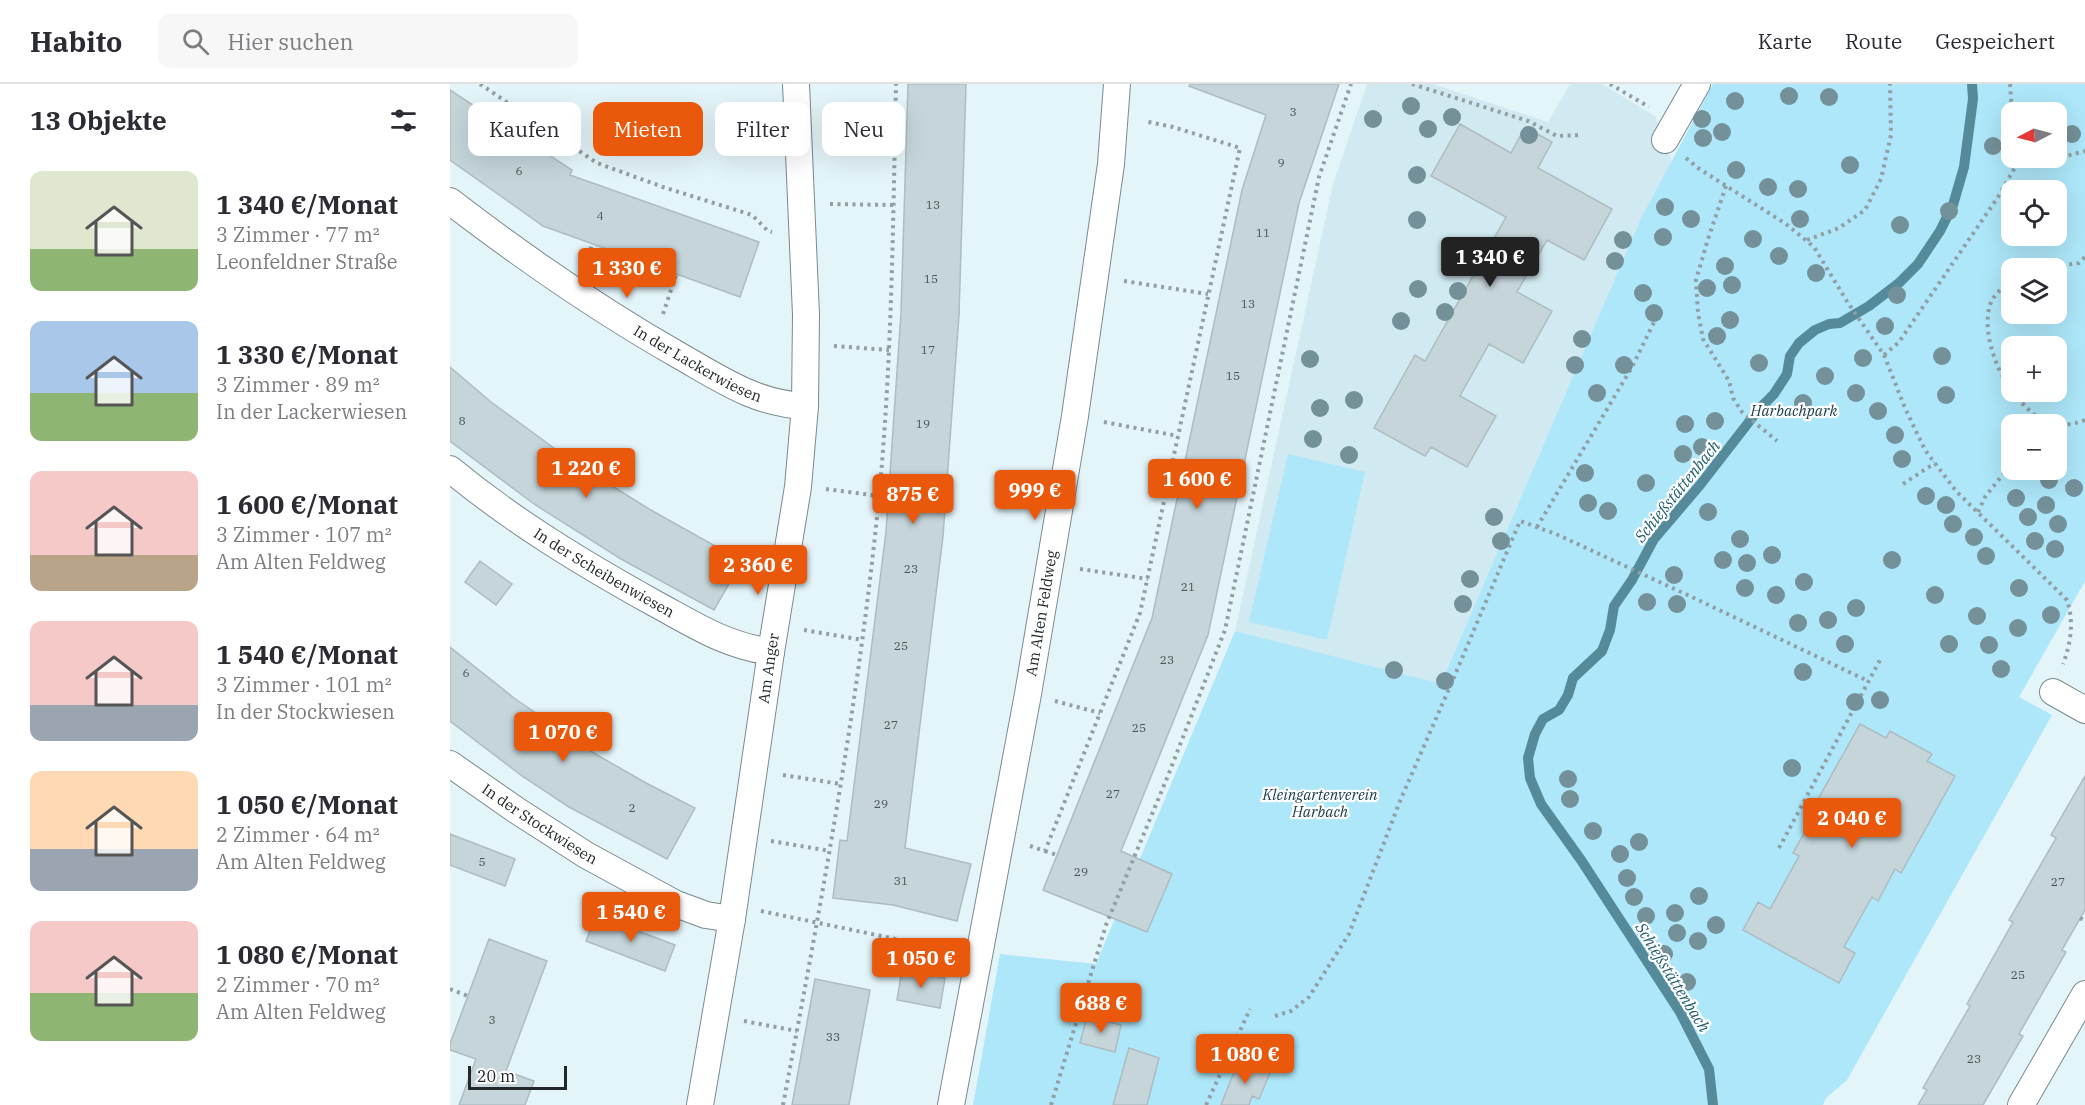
<!DOCTYPE html>
<html lang="de">
<head>
<meta charset="utf-8">
<style>
	:root { --surface:#fff; --page:#f7f7f7; --text:#2b2b33; --muted:#7c7c81; --line:#e1e1e2; --accent:#ea580c }
	body { margin:0; font-family:"IBM Plex Serif",serif; background:var(--page); color:var(--text); height:100vh; display:flex; flex-direction:column; font-size:22px; white-space:nowrap }
	* { box-sizing:border-box; margin:0 }
	p { font-size:20px; color:var(--muted) }
	.icon { flex:none; width:33px; height:33px; fill:none; stroke:currentColor; stroke-width:2; stroke-linecap:round; stroke-linejoin:round }
	.map { position:relative; flex:1; overflow:hidden }
	.sheet { display:flex; flex-direction:column; background:var(--surface); width:450px }
	.sheet>* { flex:none }
	.guide { position:absolute; left:18px; top:18px; width:570px; height:54px; display:flex; gap:12px }
	.needle { width:39px; rotate:264deg }
	.fabs { position:absolute; left:1551px; top:18px; display:grid; gap:12px }
	.fabs a { display:grid; place-items:center; width:66px; height:66px; border-radius:12px; background:var(--surface); box-shadow:0 6px 24px #0002; font-size:30px }
	.scale { position:absolute; left:18px; bottom:15px; width:99px; box-sizing:border-box; padding-left:6px; border:3px solid #22282a; border-top:0; font-size:16px; line-height:21px; white-space:nowrap; color:#22282a; -webkit-text-stroke:4px #fff; paint-order:stroke }
	.price { position:absolute; translate:-50% -51px; padding:0 14px; border-radius:6px; background:var(--accent); color:#fff; font-size:20px; line-height:39px; filter:drop-shadow(0 2px 3px #0008) }
	.price::after { content:''; position:absolute; left:50%; top:36px; width:18px; height:14px; margin-left:-9px; background:inherit; clip-path:polygon(0 0,100% 0,50% 100%) }
	.price.current { background:#222; color:#fff }
	ul { padding:0; list-style:none }
	li { display:flex; align-items:center; gap:18px; height:150px; padding:0 30px }
	li span { display:grid; place-items:center; flex:none; width:168px; height:120px; border-radius:12px; color:#555 }
	li>.icon { margin-inline-start:auto }
	span .icon { width:72px; height:72px; fill:#fffc; stroke-width:1 }
	li b { font-size:26px }
	h2 { display:flex; justify-content:space-between; align-items:center; height:72px; padding:0 30px; font-size:26px }
	.tag { padding:0 21px; border-radius:12px; background:var(--surface); box-shadow:0 6px 24px #0002; font-size:21px; line-height:54px }
	.tag.current { background:var(--accent); color:#fff }
	header { display:flex; align-items:center; gap:36px; box-sizing:border-box; height:84px; padding:0 30px; background:var(--surface); border-bottom:2px solid var(--line) }
	header strong { font-size:28px }
	nav { display:flex; gap:33px; margin-inline-start:auto; font-size:21px }
	.search { width:420px; height:54px; background:var(--page); display:flex; align-items:center; gap:15px; box-sizing:border-box; padding:0 21px; border-radius:12px; color:var(--muted); font-size:22px }
	main { display:flex; flex:1; min-height:0 }
	.map>svg:first-child { display:block }
</style>
</head>
<body>
<header>
<strong>Habito</strong>
<div class="search"><svg class="icon" aria-label="search" viewBox="0 0 24 24"><circle cx="10" cy="10" r="6"/><path d="M15 15l6 6"/></svg>Hier suchen</div>
<nav><a>Karte</a><a>Route</a><a>Gespeichert</a></nav>
</header>
<main>
<section class="sheet">
<h2>13 Objekte<svg class="icon" aria-label="filters" viewBox="0 0 24 24"><path d="M4 7h16M4 17h16"/><circle cx="9" cy="7" r="2"/><circle cx="15" cy="17" r="2"/></svg></h2>
<ul>
<li><span style="background:linear-gradient(#dfe7d0 65%,#8fb573 0)"><svg class="icon" aria-label="home" viewBox="0 0 24 24"><path d="M3 11l9-7 9 7M6 9v11h12V9"/></svg></span><div><b>1 340 €/Monat</b><p>3 Zimmer · 77 m²</p><p>Leonfeldner Straße</p></div></li>
<li><span style="background:linear-gradient(#a9c7e8 60%,#8fb573 0)"><svg class="icon" aria-label="home" viewBox="0 0 24 24"><path d="M3 11l9-7 9 7M6 9v11h12V9"/></svg></span><div><b>1 330 €/Monat</b><p>3 Zimmer · 89 m²</p><p>In der Lackerwiesen</p></div></li>
<li><span style="background:linear-gradient(#f6c9c9 70%,#b9a48a 0)"><svg class="icon" aria-label="home" viewBox="0 0 24 24"><path d="M3 11l9-7 9 7M6 9v11h12V9"/></svg></span><div><b>1 600 €/Monat</b><p>3 Zimmer · 107 m²</p><p>Am Alten Feldweg</p></div></li>
<li><span style="background:linear-gradient(#f6c9c9 70%,#9aa5b1 0)"><svg class="icon" aria-label="home" viewBox="0 0 24 24"><path d="M3 11l9-7 9 7M6 9v11h12V9"/></svg></span><div><b>1 540 €/Monat</b><p>3 Zimmer · 101 m²</p><p>In der Stockwiesen</p></div></li>
<li><span style="background:linear-gradient(#ffd9b3 65%,#9aa5b1 0)"><svg class="icon" aria-label="home" viewBox="0 0 24 24"><path d="M3 11l9-7 9 7M6 9v11h12V9"/></svg></span><div><b>1 050 €/Monat</b><p>2 Zimmer · 64 m²</p><p>Am Alten Feldweg</p></div></li>
<li><span style="background:linear-gradient(#f6c9c9 60%,#8fb573 0)"><svg class="icon" aria-label="home" viewBox="0 0 24 24"><path d="M3 11l9-7 9 7M6 9v11h12V9"/></svg></span><div><b>1 080 €/Monat</b><p>2 Zimmer · 70 m²</p><p>Am Alten Feldweg</p></div></li>
</ul>
</section>
<div class="map">
<svg width="1635" height="1021" viewBox="0 0 1635 1021">
	<rect width="100%" height="100%" fill="#e4f5fa"/>
	<path fill="#d1eaf2" d="M917,0h66l115,38 22,-38h32l53,32 17,45 -31,57 -200,467 -206,-54 98,-447z"/>
	<path fill="#ade7f9" fill-rule="evenodd" d="M1263,0h372v497l-66,116 33,18 -205,365 -21,18 -3,7h-850l27,-151 96,10 139,-333 206,53 200,-466zM1562,28h44v46h-44zM1562,106h44v46h-44zM1562,184h44v46h-44zM1562,262h44v46h-44zM1562,340h44v46h-44z
		M838,370l77,18 -38,168 -78,-18z"/>
	<g fill="none" stroke-linecap="round" stroke-linejoin="round">
		<path stroke="#548a9a" stroke-width="10" d="M1263,1021l-4,-36 -29,-57 -99,-152 -40,-56 -11,-26 -2,-20 7,-24 8,-15 16,-9 9,-15 5,-17 29,-27 8,-21 4,-24 18,-26 22,-41 46,-54 59,-76 15,-15 13,-20 3,-18 9,-13 16,-13 14,-6 11,-1 29,-17 30,-23 19,-19 22,-33 13,-26 11,-38 9,-68 -1,-15"/>
	</g>
	<path fill="#c5d5da" stroke="#acbcc1" stroke-width="1.5" d="M458,0h58l-7,231 -16,221 -38,312 66,16 -14,57 -64,-16 -60,-7 7,-58 7,1 39,-309 15,-219z
		M740,0h149l-40,119 -91,432 -87,216 51,23 -25,58 -104,-42 109,-272 90,-428 24,-75 -77,-29z
		M0,6l122,80 -2,5 189,67 -19,55 -197,-71 -93,-66z
		M1010,40l51,29 14,-26 27,15 -14,26 74,41 -28,51 -37,-20 -30,52 35,19 -29,52 -34,-19 -29,52 36,20 -29,51 -36,-20 -6,9 -51,-28 41,-73 10,6 81,-144 -75,-41z
		M0,283l41,35 78,57 80,50 93,52 -28,49 -93,-51 -87,-55 -84,-63z
		M30,477l32,23 -16,21 -31,-23z
		M0,563l64,51 78,54 54,31 49,25 -28,51 -98,-52 -47,-31 -72,-55z
		M1410,640l26,14 4,-7 42,23 -5,7 28,15 -54,97 -6,-4 -17,32 -6,-4 -28,50 11,6 -16,30 -96,-53 15,-28 12,7 29,-53 -6,-3 18,-32 -4,-2z
		M1635,692v134l-23,40 4,2 -47,82 4,2 -40,69h-65l9,-15 -4,-2 47,-82 -3,-2 46,-82 -4,-2 47,-82 -5,-3z
		M0,750l65,25 -10,27 -55,-21z
		M146,831l79,30 -10,26 -79,-30z
		M39,855l58,22 -41,110 28,10 -9,24h-66l17,-46 -26,-9v-6z
		M452,886l43,8 -5,30 -43,-8z
		M365,895l55,11 -21,115h-57z
		M637,932l34,9 -6,27 -35,-9z
		M679,964l30,10 -12,47h-34z
		M791,976l29,13 -11,26 -7,-3 -3,9h-28l17,-43 3,1z"/>
	<g fill="none" stroke-linecap="round" stroke-linejoin="round">
		<g stroke="#7a898e" stroke-width="28">
			<g id="street">
				<path d="M1215,56l32,-56"/>
				<path id="s1" d="M0,117c74,57 149,109 230,155 42,24 77,48 125,50"/>
				<path id="s2" d="M0,385c63,52 132,94 204,134 41,22 70,42 117,49"/>
				<path d="M1603,608l32,18"/>
				<path id="s3" d="M0,680l66,46 70,45 90,49 30,11 26,4"/>
				<path id="s4" d="M250,1021l32,-186 39,-267 27,-165 7,-81 1,-91 -10,-231"/>
				<path id="s5" d="M501,1021l77,-411 47,-278 36,-252 6,-80"/>
				<path d="M1571,1021l64,-111"/>
			</g>
		</g>
		<path stroke="#919ea2" stroke-width="4" stroke-dasharray="3 4.5" stroke-linecap="butt" d="M30,0l117,79 66,24 89,28 16,16 4,1
			M962,0l116,37 29,15 25,-1
			M1160,0l39,23
			M1560,0l2,28
			M1236,74l12,10 88,56 28,23 34,56 36,52 21,53 20,42 31,41 111,109c7,21 4,43 -4,64
			M1567,80l27,-2 41,-11
			M1276,102l-18,53 -12,41 2,33 5,26 26,42 4,17 9,14 35,29
			M380,120l63,1
			M1357,156l32,-12 26,-18 16,-31 10,-44 -1,-51
			M136,180l6,-20
			M1597,184l32,-5 6,-6
			M674,197l84,13
			M1562,197c-6,5 -14,10 -18,16 -16,23 1,74 18,93
			M213,230l13,-39
			M384,262l55,4
			M1434,271l15,-13 99,-145 19,-33v-6
			M1562,308c23,26 38,41 73,28
			M654,338l74,14
			M1453,400l32,-21
			M376,405l53,7
			M1528,428l7,-15 27,-34
			M1087,443l95,-160 27,-55
			M630,485l68,10
			M354,546l59,10
			M605,617l45,12
			M333,691l58,9
			M321,757l59,10
			M580,762l15,5 95,-238 100,-465 -67,-21 -29,-6
			M1329,764l101,-188
			M595,767l12,4
			M311,827l149,31 7,7
			M1630,834l5,3
			M0,905l18,7
			M825,932l16,-5 18,-14 40,-63 51,-133 52,-119 68,-161 36,13 138,64 174,83
			M294,937l53,10
			M333,1021c38,-202 76,-403 96,-608 13,-137 14,-275 17,-413
			M601,1021l55,-180 61,-147 58,-148 94,-453 32,-93
			M756,1021l44,-96"/>
		<use href="#street" stroke="#fff" stroke-width="26"/>
	</g>
	<g fill="#749098">
		<circle cx="1339" cy="12" r="9"/>
		<circle cx="1379" cy="13" r="9"/>
		<circle cx="1285" cy="17" r="9"/>
		<circle cx="961" cy="22" r="9"/>
		<circle cx="1002" cy="33" r="9"/>
		<circle cx="923" cy="35" r="9"/>
		<circle cx="1252" cy="35" r="9"/>
		<circle cx="978" cy="45" r="9"/>
		<circle cx="1272" cy="48" r="9"/>
		<circle cx="1622" cy="50" r="9"/>
		<circle cx="1079" cy="51" r="9"/>
		<circle cx="1253" cy="54" r="9"/>
		<circle cx="1543" cy="62" r="9"/>
		<circle cx="1400" cy="81" r="9"/>
		<circle cx="1286" cy="86" r="9"/>
		<circle cx="967" cy="91" r="9"/>
		<circle cx="1318" cy="103" r="9"/>
		<circle cx="1348" cy="105" r="9"/>
		<circle cx="1215" cy="123" r="9"/>
		<circle cx="1499" cy="127" r="9"/>
		<circle cx="1241" cy="135" r="9"/>
		<circle cx="1350" cy="135" r="9"/>
		<circle cx="967" cy="136" r="9"/>
		<circle cx="1450" cy="141" r="9"/>
		<circle cx="1213" cy="153" r="9"/>
		<circle cx="1303" cy="155" r="9"/>
		<circle cx="1173" cy="156" r="9"/>
		<circle cx="1329" cy="172" r="9"/>
		<circle cx="1165" cy="177" r="9"/>
		<circle cx="1021" cy="181" r="9"/>
		<circle cx="1275" cy="182" r="9"/>
		<circle cx="1366" cy="189" r="9"/>
		<circle cx="1282" cy="201" r="9"/>
		<circle cx="1257" cy="204" r="9"/>
		<circle cx="968" cy="205" r="9"/>
		<circle cx="1008" cy="207" r="9"/>
		<circle cx="1193" cy="209" r="9"/>
		<circle cx="1447" cy="211" r="9"/>
		<circle cx="995" cy="228" r="9"/>
		<circle cx="1204" cy="229" r="9"/>
		<circle cx="1280" cy="236" r="9"/>
		<circle cx="951" cy="237" r="9"/>
		<circle cx="1435" cy="242" r="9"/>
		<circle cx="1267" cy="252" r="9"/>
		<circle cx="1132" cy="255" r="9"/>
		<circle cx="1492" cy="272" r="9"/>
		<circle cx="1413" cy="274" r="9"/>
		<circle cx="860" cy="275" r="9"/>
		<circle cx="1309" cy="279" r="9"/>
		<circle cx="1125" cy="281" r="9"/>
		<circle cx="1174" cy="281" r="9"/>
		<circle cx="1375" cy="292" r="9"/>
		<circle cx="1147" cy="309" r="9"/>
		<circle cx="1406" cy="309" r="9"/>
		<circle cx="1496" cy="311" r="9"/>
		<circle cx="904" cy="316" r="9"/>
		<circle cx="1353" cy="319" r="9"/>
		<circle cx="870" cy="324" r="9"/>
		<circle cx="1428" cy="327" r="9"/>
		<circle cx="1265" cy="337" r="9"/>
		<circle cx="1235" cy="340" r="9"/>
		<circle cx="1445" cy="351" r="9"/>
		<circle cx="863" cy="355" r="9"/>
		<circle cx="1252" cy="363" r="9"/>
		<circle cx="1233" cy="370" r="9"/>
		<circle cx="899" cy="371" r="9"/>
		<circle cx="1452" cy="375" r="9"/>
		<circle cx="1135" cy="389" r="9"/>
		<circle cx="1599" cy="396" r="9"/>
		<circle cx="1196" cy="399" r="9"/>
		<circle cx="1624" cy="404" r="9"/>
		<circle cx="1476" cy="412" r="9"/>
		<circle cx="1566" cy="414" r="9"/>
		<circle cx="1138" cy="419" r="9"/>
		<circle cx="1496" cy="421" r="9"/>
		<circle cx="1596" cy="421" r="9"/>
		<circle cx="1158" cy="427" r="9"/>
		<circle cx="1258" cy="428" r="9"/>
		<circle cx="1044" cy="433" r="9"/>
		<circle cx="1578" cy="433" r="9"/>
		<circle cx="1503" cy="440" r="9"/>
		<circle cx="1608" cy="440" r="9"/>
		<circle cx="1524" cy="453" r="9"/>
		<circle cx="1290" cy="455" r="9"/>
		<circle cx="1051" cy="457" r="9"/>
		<circle cx="1585" cy="457" r="9"/>
		<circle cx="1605" cy="465" r="9"/>
		<circle cx="1322" cy="471" r="9"/>
		<circle cx="1536" cy="472" r="9"/>
		<circle cx="1273" cy="476" r="9"/>
		<circle cx="1442" cy="476" r="9"/>
		<circle cx="1297" cy="479" r="9"/>
		<circle cx="1224" cy="491" r="9"/>
		<circle cx="1020" cy="495" r="9"/>
		<circle cx="1354" cy="498" r="9"/>
		<circle cx="1295" cy="504" r="9"/>
		<circle cx="1569" cy="504" r="9"/>
		<circle cx="1326" cy="511" r="9"/>
		<circle cx="1485" cy="511" r="9"/>
		<circle cx="1197" cy="518" r="9"/>
		<circle cx="1013" cy="520" r="9"/>
		<circle cx="1227" cy="520" r="9"/>
		<circle cx="1406" cy="524" r="9"/>
		<circle cx="1601" cy="531" r="9"/>
		<circle cx="1527" cy="532" r="9"/>
		<circle cx="1378" cy="536" r="9"/>
		<circle cx="1348" cy="539" r="9"/>
		<circle cx="1568" cy="544" r="9"/>
		<circle cx="1395" cy="560" r="9"/>
		<circle cx="1499" cy="560" r="9"/>
		<circle cx="1539" cy="561" r="9"/>
		<circle cx="1551" cy="585" r="9"/>
		<circle cx="944" cy="586" r="9"/>
		<circle cx="1353" cy="588" r="9"/>
		<circle cx="995" cy="597" r="9"/>
		<circle cx="1430" cy="616" r="9"/>
		<circle cx="1405" cy="618" r="9"/>
		<circle cx="1342" cy="684" r="9"/>
		<circle cx="1118" cy="695" r="9"/>
		<circle cx="1120" cy="715" r="9"/>
		<circle cx="1143" cy="747" r="9"/>
		<circle cx="1189" cy="758" r="9"/>
		<circle cx="1170" cy="770" r="9"/>
		<circle cx="1177" cy="794" r="9"/>
		<circle cx="1249" cy="812" r="9"/>
		<circle cx="1184" cy="813" r="9"/>
		<circle cx="1225" cy="829" r="9"/>
		<circle cx="1196" cy="832" r="9"/>
		<circle cx="1266" cy="841" r="9"/>
		<circle cx="1227" cy="849" r="9"/>
		<circle cx="1248" cy="857" r="9"/>
		<circle cx="1214" cy="870" r="9"/>
		<circle cx="1237" cy="898" r="9"/>
	</g>
	<g text-anchor="middle" stroke-width="4.5" stroke-linejoin="round" paint-order="stroke">
		<g font-size="12" fill="#4b5356">
			<text x="843" y="32">3</text>
			<text x="831" y="83">9</text>
			<text x="69" y="91">6</text>
			<text x="483" y="125">13</text>
			<text x="150" y="136">4</text>
			<text x="813" y="153">11</text>
			<text x="481" y="199">15</text>
			<text x="798" y="224">13</text>
			<text x="478" y="270">17</text>
			<text x="783" y="296">15</text>
			<text x="12" y="341">8</text>
			<text x="473" y="344">19</text>
			<text x="461" y="489">23</text>
			<text x="738" y="507">21</text>
			<text x="451" y="566">25</text>
			<text x="717" y="580">23</text>
			<text x="16" y="593">6</text>
			<text x="441" y="645">27</text>
			<text x="689" y="648">25</text>
			<text x="663" y="714">27</text>
			<text x="431" y="724">29</text>
			<text x="182" y="728">2</text>
			<text x="32" y="782">5</text>
			<text x="631" y="792">29</text>
			<text x="451" y="801">31</text>
			<text x="1608" y="802">27</text>
			<text x="1568" y="895">25</text>
			<text x="42" y="940">3</text>
			<text x="383" y="957">33</text>
			<text x="1524" y="979">23</text>
		</g>
		<g font-size="15" fill="#22282a" stroke="#fff">
			<text dy="5" stroke="none"><textPath href="#s1" startOffset="297">In der Lackerwiesen</textPath></text>
			<text dy="5" stroke="none"><textPath href="#s2" startOffset="186">In der Scheibenwiesen</textPath></text>
			<text dy="5" stroke="none"><textPath href="#s5" startOffset="500">Am Alten Feldweg</textPath></text>
			<text dy="5" stroke="none"><textPath href="#s4" startOffset="442">Am Anger</textPath></text>
			<text dy="5" stroke="none"><textPath href="#s3" startOffset="108">In der Stockwiesen</textPath></text>
		</g>
		<g font-size="15" font-style="italic" fill="#193d47" stroke="#fff">
			<text x="1344" y="332">Harbachpark</text>
			<text x="870" y="716">Kleingartenverein<tspan x="870" dy="17">Harbach</tspan></text>
		</g>
		<g font-size="16" font-style="italic" fill="#215f6f" stroke="#fff">
			<text transform="translate(1227 407) rotate(-51)" y="6">Schießstättenbach</text>
			<text transform="translate(1223 893) rotate(58)" y="6">Schießstättenbach</text>
		</g>
	</g>
</svg>
<div class="fabs">
<a><svg class="needle" viewBox="-14 -14 28 28"><path d="M0-13l5 13h-10z" fill="#e53935"/><path d="M0 13l5-13h-10z" fill="#7c7c81"/></svg></a>
<a><svg class="icon" aria-label="locate" viewBox="0 0 24 24"><circle cx="12" cy="12" r="6"/><path d="M12 2v4M12 18v4M2 12h4M18 12h4"/></svg></a>
<a><svg class="icon" aria-label="layers" viewBox="0 0 24 24"><path d="M12 4l9 5-9 5-9-5zM3 14l9 5 9-5"/></svg></a>
<a>+</a>
<a>−</a>
</div>
<div class="scale">20 m</div>
<b class="price current" style="left:1040px;top:204px">1 340 €</b>
<b class="price" style="left:177px;top:215px">1 330 €</b>
<b class="price" style="left:136px;top:415px">1 220 €</b>
<b class="price" style="left:747px;top:426px">1 600 €</b>
<b class="price" style="left:585px;top:437px">999 €</b>
<b class="price" style="left:463px;top:441px">875 €</b>
<b class="price" style="left:308px;top:512px">2 360 €</b>
<b class="price" style="left:113px;top:679px">1 070 €</b>
<b class="price" style="left:1402px;top:765px">2 040 €</b>
<b class="price" style="left:181px;top:859px">1 540 €</b>
<b class="price" style="left:471px;top:905px">1 050 €</b>
<b class="price" style="left:651px;top:950px">688 €</b>
<b class="price" style="left:795px;top:1001px">1 080 €</b>
<div class="guide">
<a class="tag">Kaufen</a>
<a class="tag current">Mieten</a>
<a class="tag">Filter</a>
<a class="tag">Neu</a>
</div>
</div>
</main>
</body>
</html>
